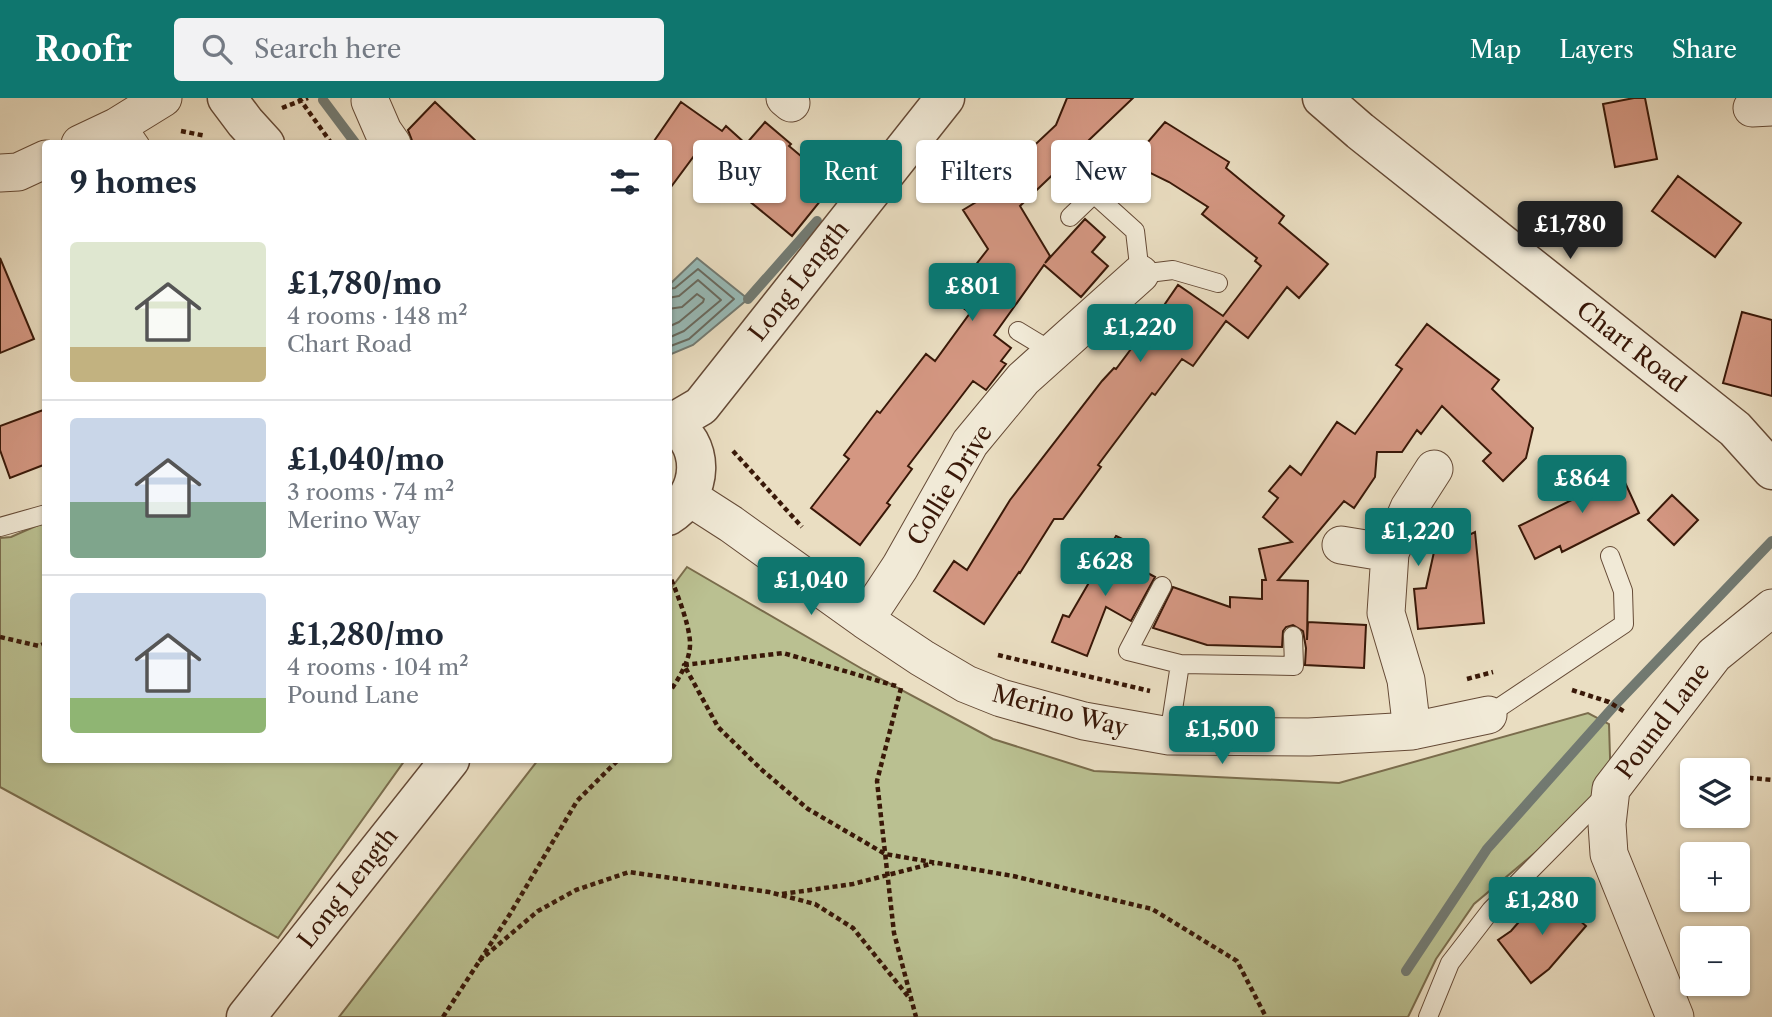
<!DOCTYPE html>
<html lang="en">
<head>
<meta charset="utf-8">
<style>
	:root { --surface:#fff; --page:#f2f2f3; --text:#1f2937; --muted:#747a83; --line:#e0e1e3; --accent:#0f766e }
	body { margin:0; font-family:"Libre Caslon Text",serif; background:var(--page); color:var(--text); height:100vh; display:flex; flex-direction:column; font-size:26px; white-space:nowrap }
	* { box-sizing:border-box; margin:0 }
	p { font-size:23px; color:var(--muted) }
	.icon { flex:none; width:38px; height:38px; fill:none; stroke:currentColor; stroke-width:2; stroke-linecap:round; stroke-linejoin:round }
	.map { position:relative; flex:1; overflow:hidden }
	.side { position:absolute; left:42px; top:42px; width:630px; height:623px; display:flex; flex-direction:column; background:var(--surface); border-radius:7px; box-shadow:0 2px 5px #0004 }
	.side>* { flex:none }
	.top-card { position:absolute; left:693px; top:42px; width:665px; height:63px; display:flex; gap:14px }
	.buttons { position:absolute; left:1680px; top:660px; display:grid; gap:14px }
	.buttons a { display:grid; place-items:center; width:70px; height:70px; border-radius:7px; background:var(--surface); box-shadow:0 2px 5px #0004; font-size:35px }
	.price { position:absolute; translate:-50% -60px; padding:0 16px; border-radius:7px; background:var(--accent); color:#fff; font-size:23px; line-height:46px; filter:drop-shadow(0 2px 4px #0008) }
	.price::after { content:''; position:absolute; left:50%; top:42px; width:21px; height:16px; margin-left:-10px; background:inherit; clip-path:polygon(0 0,100% 0,50% 100%) }
	.price.active { background:#222; color:#fff }
	ul { padding:0; list-style:none }
	li { display:flex; align-items:center; gap:21px; height:175px; padding:0 28px }
	li+li { border-top:2px solid var(--line) }
	li span { display:grid; place-items:center; flex:none; width:196px; height:140px; border-radius:7px; color:#555 }
	li>.icon { margin-inline-start:auto }
	span .icon { width:84px; height:84px; fill:#fffc; stroke-width:1 }
	li b { font-size:30px }
	h2 { display:flex; justify-content:space-between; align-items:center; height:84px; padding:0 28px; font-size:30px }
	.pill { padding:0 24px; border-radius:7px; background:var(--surface); box-shadow:0 2px 5px #0004; font-size:24px; line-height:63px }
	.pill.active { background:var(--accent); color:#fff }
	header { display:flex; align-items:center; gap:42px; box-sizing:border-box; height:98px; padding:0 35px; background:var(--accent); color:#fff }
	header strong { font-size:33px }
	nav { display:flex; gap:38px; margin-inline-start:auto; font-size:24px }
	.search { width:490px; height:63px; background:var(--page); display:flex; align-items:center; gap:18px; box-sizing:border-box; padding:0 24px; border-radius:7px; color:var(--muted); font-size:26px }
	.map>svg:first-child { display:block }
</style>
</head>
<body>
<header>
<strong>Roofr</strong>
<div class="search"><svg class="icon" aria-label="search" viewBox="0 0 24 24"><circle cx="10" cy="10" r="6"/><path d="M15 15l6 6"/></svg>Search here</div>
<nav><a>Map</a><a>Layers</a><a>Share</a></nav>
</header>
<div class="map">
<svg width="1772" height="919" viewBox="0 0 1772 919">
	<rect width="100%" height="100%" fill="#eadec2"/>
	<filter id="stains"><feTurbulence type="fractalNoise" baseFrequency=".00286" numOctaves="4"/><feColorMatrix values="0 0 0 0 .2 0 0 0 0 .09 0 0 0 0 .02 0 0 0 .5 -.17"/></filter>
	<radialGradient id="worn" r=".72"><stop offset=".6" stop-color="#630" stop-opacity="0"/><stop offset="1" stop-color="#630" stop-opacity=".3"/></radialGradient>
	<path fill="#bac091" stroke="#7a6c4c" stroke-width="2" d="M45,424l1,238h359l-127,178 -278,-151v-249l11,-1z
		M687,469l177,103 129,69 101,32 245,12 249,-70 21,11 2,65 -137,115 -38,55 -28,58h-1069l199,-257h130l1,-169z"/>
	<path fill="#98bbb8" stroke="#727a72" stroke-width="2" d="M697,160l51,41 -55,46 -24,10v-70z"/>
	<g fill="none" stroke-linecap="round" stroke-linejoin="round">
		<path stroke="#686a60" stroke-width="2" d="M668,191l7,-1 23,-19 36,30 -45,40 -21,8
			M668,200l11,-2 19,-16 23,20 -37,31 -16,7
			M668,211l14,-2 15,-13 7,5 -1,3 -24,20 -11,5"/>
		<path stroke="#727a72" stroke-width="10" d="M323,2l33,44
			M748,201l69,-78
			M1406,873l81,-122 128,-144 157,-164"/>
	</g>
	<path fill="#d49782" stroke="#391808" stroke-width="2" d="M1067,0h66l-113,108 30,50 -5,7 40,-44 20,18 -13,15 16,14 -27,31 -37,-32 -50,70 17,13 -10,13 5,3 -20,26 -13,-9 -65,85 4,3 -25,34 3,2 -30,40 -49,-37 38,-49 -5,-4 33,-44 3,2 46,-59 9,7 35,-48 -20,-15 38,-49 -25,-39 48,-29 -7,-7 52,-49z
		M1634,0h11l12,61 -42,8 -12,-63z
		M435,4l44,42 -66,-1 -5,-13z
		M681,4l41,29 4,-5 20,18 19,-22 26,22 -2,2 45,38 -42,52 -98,-80 -26,35v-47h-16z
		M1165,24l64,40 -3,6 58,48 -5,7 49,41 -29,34 -12,-11 -39,51 -22,-17 -33,45 -11,-7 -27,36 -3,-2 -54,72 3,2 -38,52h-9l-34,54 -1,-1 -35,52 -50,-33 20,-30 13,9 43,-70 92,-119 12,-13 2,1 18,-24 2,1 42,-61 45,31 38,-50 -6,-5 2,-3 -55,-44 6,-7 -39,-25 -39,-19z
		M1678,78l63,47 -26,34 -63,-46z
		M0,160l34,81 -34,14z
		M1742,214l30,8v76l-49,-13z
		M1427,226l72,56 -7,9 41,39 -7,30 -23,23 -20,-20 8,-8 -49,-47 -21,28 -4,-4 -15,22h-25l-2,25 -21,31 -10,-7 -66,79 30,1 -1,59 1,-18 58,3 -2,43 -59,-3 1,-17 -3,-17 -10,-6 -7,2 -3,4 -1,16 -75,-2 -54,-17 20,-41 57,20v-10l32,2v-19h4l-7,-31 33,-7 -29,-25 15,-19 -9,-7 21,-25 11,9 36,-53 18,12 47,-65 -6,-4z
		M46,311v55l-36,14 -10,-28v-24z
		M1617,367l22,48 -77,39 -2,-6 -25,13 -16,-33 67,-33 -5,-11z
		M1672,397l26,25 -24,25 -26,-25z
		M1475,434l9,91 -66,6 -4,-40 12,-1 8,-36z
		M1116,438l15,7 -7,17 31,17 -24,44 -25,-14 -19,49 -35,-14 11,-27 6,2z
		M1546,793l40,35 -37,43 -18,14 -33,-43 13,-9z"/>
	<g fill="none" stroke-linecap="round" stroke-linejoin="round">
		<g stroke="#654a36" stroke-width="20">
			<path id="service" d="M124,23l16,23
				M1070,119l24,-23 41,37 5,43 33,-4 45,13
				M1018,233l33,20
				M0,429l46,-13
				M1162,488l-34,65 52,13
				M1488,617l136,-91 -1,-33 -13,-35
				M1169,638l11,-72 114,2 -1,-30
				M1428,919l22,-54 41,-53 115,-116"/>
		</g>
		<g stroke="#654a36" stroke-width="39">
			<path id="minor" d="M785,0l6,5
				M370,3l13,30 9,13
				M1752,10l20,-1
				M80,46l36,-17 47,-29
				M0,75l18,-1 28,-13
				M689,399l42,27 134,96 57,38 44,26 35,14 83,23 85,15 140,1 103,-6 76,-16
				M1341,447l49,8
				M865,522l35,-53 70,-124 53,-64 117,-105
				M1412,633l-6,-51 -20,-67 4,-60 19,-45 25,-39
				M1675,919l-66,-163 -2,-30 4,-35 103,-134 58,-47"/>
		</g>
		<g stroke="#654a36" stroke-width="41">
			<path id="tertiary" d="M227,0l18,24 20,22
				M1322,0l38,33 375,298 37,41
				M668,323c39,22 36,73 0,95
				M672,325l29,-17 244,-308
				M246,919l204,-257"/>
		</g>
		<path stroke="#391808" stroke-width="4.5" stroke-dasharray="5 3.5" stroke-linecap="butt" d="M299,0l33,46
			M282,10l26,-10
			M181,33l25,5
			M733,353l69,76
			M668,474c8,18 21,51 22,70 1,18 -12,38 -22,52
			M0,539l39,9 7,-3
			M998,557l152,36
			M1467,581l26,-7
			M896,588l-113,-33 -99,12 34,62 44,43 46,39 77,45 128,22 139,33 85,52 29,56
			M901,590l-24,93 17,152 22,84
			M1572,592l37,12 16,10
			M1740,679l32,3
			M782,796l71,-10 81,-21
			M479,863l59,-50 38,-21 53,-18 140,20 46,12 38,24 58,72
			M443,919l67,-103 67,-113 41,-41"/>
		<use href="#service" stroke="#f1ead7" stroke-width="18"/>
		<use href="#minor" stroke="#f1ead7" stroke-width="37"/>
		<use href="#tertiary" stroke="#f1ead7" stroke-width="38"/>
	</g>
	<g text-anchor="middle" stroke-width="6" stroke-linejoin="round" paint-order="stroke">
		<g font-size="24" fill="#391808" stroke="#f1ead7">
			<text transform="translate(799 183) rotate(-52)" y="8">Long Length</text>
			<text transform="translate(1631 249) rotate(38)" y="8">Chart Road</text>
			<text transform="translate(950 387) rotate(-58)" y="8">Collie Drive</text>
			<text transform="translate(1060 613) rotate(15)" y="8">Merino Way</text>
			<text transform="translate(1663 623) rotate(-53)" y="8">Pound Lane</text>
			<text transform="translate(348 790) rotate(-52)" y="8">Long Length</text>
		</g>
	</g>
	<rect width="100%" height="100%" filter="url(#stains)"/>
	<rect width="100%" height="100%" fill="url(#worn)"/>
</svg>
<div class="buttons">
<a><svg class="icon" aria-label="layers" viewBox="0 0 24 24"><path d="M12 4l9 5-9 5-9-5zM3 14l9 5 9-5"/></svg></a>
<a>+</a>
<a>−</a>
</div>
<b class="price active" style="left:1570px;top:163px">£1,780</b>
<b class="price" style="left:972px;top:225px">£801</b>
<b class="price" style="left:1140px;top:266px">£1,220</b>
<b class="price" style="left:1582px;top:417px">£864</b>
<b class="price" style="left:1418px;top:470px">£1,220</b>
<b class="price" style="left:1105px;top:500px">£628</b>
<b class="price" style="left:811px;top:519px">£1,040</b>
<b class="price" style="left:1222px;top:668px">£1,500</b>
<b class="price" style="left:1542px;top:839px">£1,280</b>
<div class="top-card">
<a class="pill">Buy</a>
<a class="pill active">Rent</a>
<a class="pill">Filters</a>
<a class="pill">New</a>
</div>
<section class="side">
<h2>9 homes<svg class="icon" aria-label="filters" viewBox="0 0 24 24"><path d="M4 7h16M4 17h16"/><circle cx="9" cy="7" r="2"/><circle cx="15" cy="17" r="2"/></svg></h2>
<ul>
<li><span style="background:linear-gradient(#dfe7d0 75%,#c2b280 0)"><svg class="icon" aria-label="home" viewBox="0 0 24 24"><path d="M3 11l9-7 9 7M6 9v11h12V9"/></svg></span><div><b>£1,780/mo</b><p>4 rooms · 148 m²</p><p>Chart Road</p></div></li>
<li><span style="background:linear-gradient(#c9d6e8 60%,#7fa58c 0)"><svg class="icon" aria-label="home" viewBox="0 0 24 24"><path d="M3 11l9-7 9 7M6 9v11h12V9"/></svg></span><div><b>£1,040/mo</b><p>3 rooms · 74 m²</p><p>Merino Way</p></div></li>
<li><span style="background:linear-gradient(#c9d6e8 75%,#8fb573 0)"><svg class="icon" aria-label="home" viewBox="0 0 24 24"><path d="M3 11l9-7 9 7M6 9v11h12V9"/></svg></span><div><b>£1,280/mo</b><p>4 rooms · 104 m²</p><p>Pound Lane</p></div></li>
</ul>
</section>
</div>
</body>
</html>
